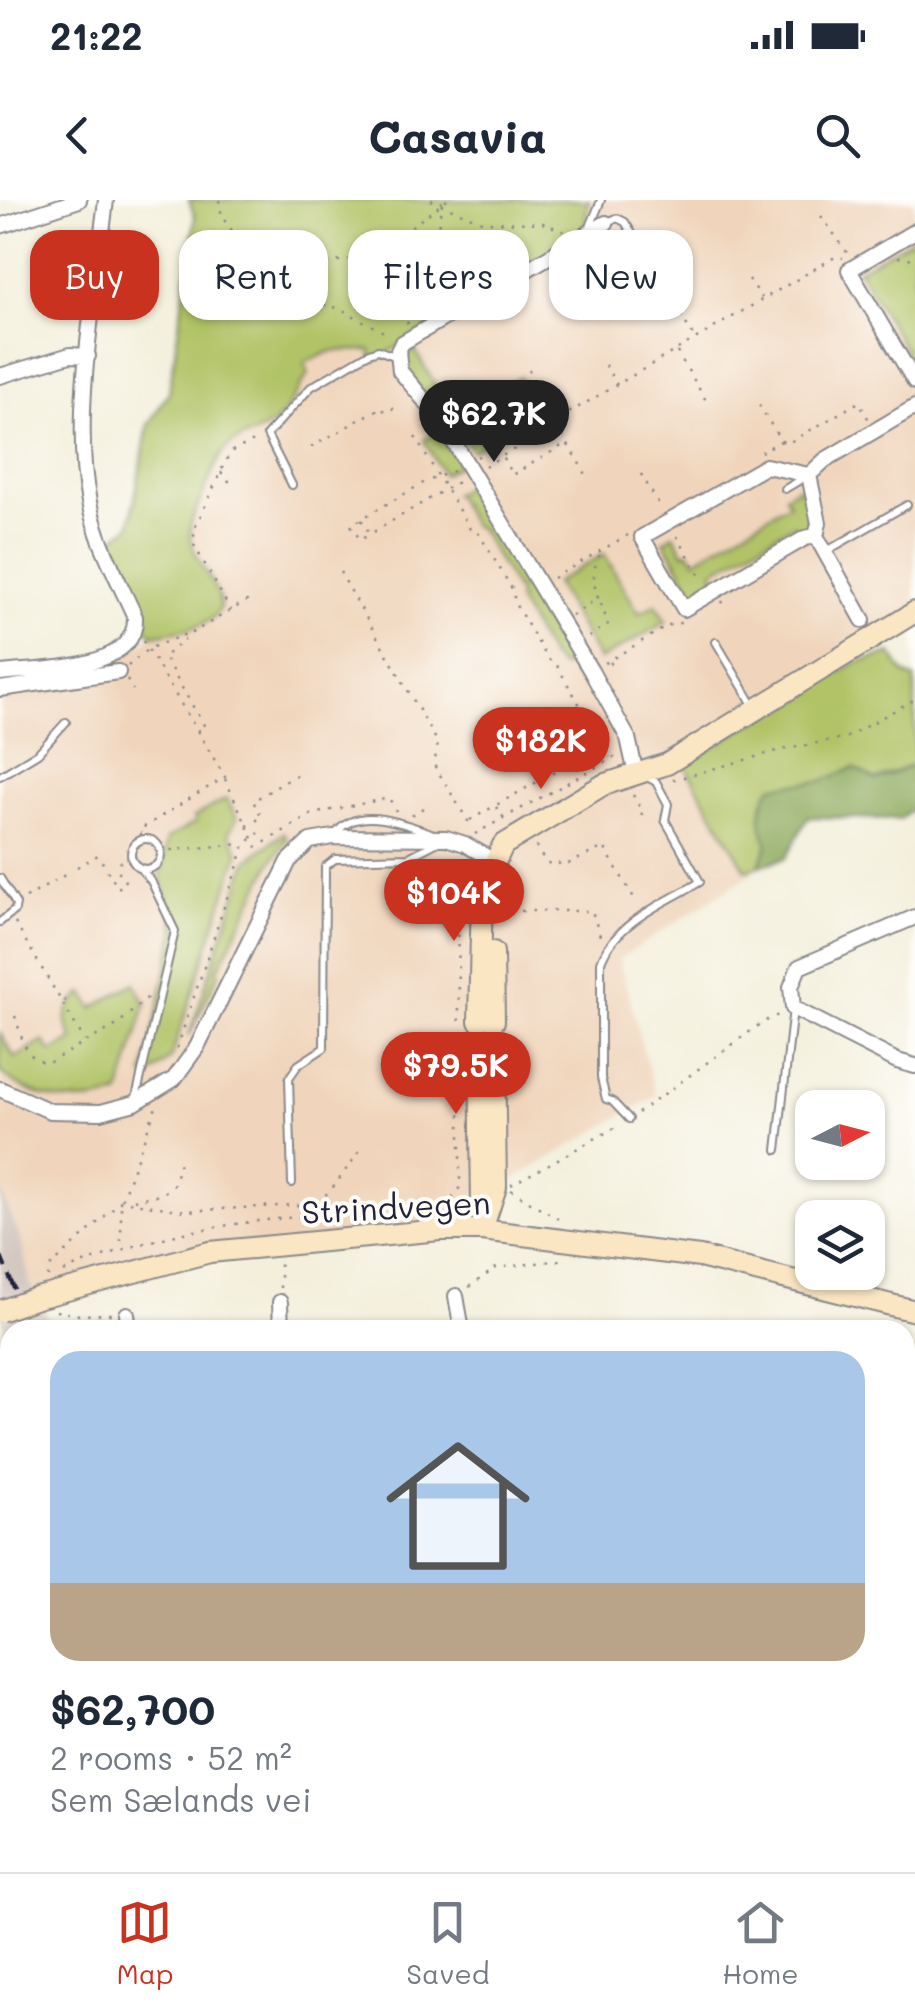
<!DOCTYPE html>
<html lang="en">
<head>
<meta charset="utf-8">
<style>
	:root { --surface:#fff; --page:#f2f2f3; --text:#1f2937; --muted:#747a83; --line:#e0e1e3; --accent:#c8321e }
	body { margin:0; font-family:Mali,sans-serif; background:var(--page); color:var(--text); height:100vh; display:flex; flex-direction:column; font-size:38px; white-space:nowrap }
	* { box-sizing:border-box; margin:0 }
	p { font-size:32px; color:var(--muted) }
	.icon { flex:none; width:55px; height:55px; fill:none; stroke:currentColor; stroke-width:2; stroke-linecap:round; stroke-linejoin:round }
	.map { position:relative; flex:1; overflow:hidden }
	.side { position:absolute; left:0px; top:1120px; width:915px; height:552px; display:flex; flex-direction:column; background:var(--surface); border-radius:30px 30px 0 0; box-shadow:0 2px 8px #0004 }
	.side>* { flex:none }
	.hud { position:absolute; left:30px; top:30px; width:855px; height:90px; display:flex; gap:20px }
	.needle { width:65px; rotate:84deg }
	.fabs { position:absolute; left:795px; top:890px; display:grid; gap:20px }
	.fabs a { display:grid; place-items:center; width:90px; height:90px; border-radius:20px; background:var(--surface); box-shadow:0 2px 8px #0004; font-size:50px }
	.price { position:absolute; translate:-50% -85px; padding:0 22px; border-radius:35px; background:var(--accent); color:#fff; font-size:32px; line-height:65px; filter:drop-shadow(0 2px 5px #0008) }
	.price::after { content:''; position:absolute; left:50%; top:60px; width:30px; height:22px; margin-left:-15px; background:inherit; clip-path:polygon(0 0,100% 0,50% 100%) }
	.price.on { background:#222; color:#fff }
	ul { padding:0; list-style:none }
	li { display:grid; align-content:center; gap:20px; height:530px; padding:0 50px }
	li span { display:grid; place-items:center; height:310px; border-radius:30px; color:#555 }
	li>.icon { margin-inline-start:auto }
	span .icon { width:180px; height:180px; fill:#fffc; stroke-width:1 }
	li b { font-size:42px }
	.chip { padding:0 35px; border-radius:30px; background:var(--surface); box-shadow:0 2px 8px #0004; font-size:35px; line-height:90px }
	.chip.on { background:var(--accent); color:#fff }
	.status { display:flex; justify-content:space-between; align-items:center; height:70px; padding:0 50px; background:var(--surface); direction:ltr }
	.status svg { height:28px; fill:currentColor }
	header { display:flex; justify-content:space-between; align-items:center; height:130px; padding:0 50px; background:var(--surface); font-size:45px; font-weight:700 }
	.tab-bar { display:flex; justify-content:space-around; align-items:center; height:140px; border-top:2px solid var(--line); background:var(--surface); font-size:28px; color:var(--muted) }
	.tab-bar a { display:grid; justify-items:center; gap:5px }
	.tab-bar .on { color:var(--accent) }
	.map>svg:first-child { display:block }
</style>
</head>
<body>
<div class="status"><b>21:22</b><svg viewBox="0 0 49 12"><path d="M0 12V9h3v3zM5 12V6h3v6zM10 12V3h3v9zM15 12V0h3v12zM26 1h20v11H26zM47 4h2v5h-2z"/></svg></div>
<header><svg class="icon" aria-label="back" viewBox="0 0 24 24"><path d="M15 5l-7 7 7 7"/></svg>Casavia<svg class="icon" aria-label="search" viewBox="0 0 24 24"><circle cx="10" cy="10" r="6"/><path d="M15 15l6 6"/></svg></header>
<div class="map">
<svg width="915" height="1672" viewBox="0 0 915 1672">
	<rect width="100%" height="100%" fill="#fdfcf7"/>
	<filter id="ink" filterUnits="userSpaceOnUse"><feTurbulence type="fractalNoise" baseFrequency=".01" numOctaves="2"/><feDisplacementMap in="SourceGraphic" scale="20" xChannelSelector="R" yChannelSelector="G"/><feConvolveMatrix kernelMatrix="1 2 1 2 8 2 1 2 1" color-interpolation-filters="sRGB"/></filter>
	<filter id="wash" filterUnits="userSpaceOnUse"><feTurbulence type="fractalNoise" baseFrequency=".0048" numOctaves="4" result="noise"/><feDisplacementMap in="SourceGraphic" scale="40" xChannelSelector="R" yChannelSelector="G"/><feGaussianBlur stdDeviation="2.25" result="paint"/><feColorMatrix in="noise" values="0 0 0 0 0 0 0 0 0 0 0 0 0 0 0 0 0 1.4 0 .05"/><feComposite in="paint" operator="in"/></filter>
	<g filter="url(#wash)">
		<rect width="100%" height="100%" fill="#f3efdb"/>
		<path fill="#f0d5bc" d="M589,0h326v412l-199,121 37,140 -134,86 37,137 -152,89 -22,45 -202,13 -243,55 -37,-82v-537l114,-14 39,-30 35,-6 28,-38 -27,-47 1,-20 35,-75 50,-27 28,-59 29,-12 40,-1 30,-7 185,-110 -3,-6z"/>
		<path fill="#cec1b9" d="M0,989l21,51 9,43 25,47h-45v25l-10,-44z"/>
		<path fill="#b1c366" stroke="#6a7250" stroke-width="2.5" d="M189,0h400l-5,27 3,6 -210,126 -5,1 -1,-10 -39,1 -28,12 5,10c-11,16 -22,40 -36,51 -14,10 -37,13 -48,26 -8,8 -28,58 -33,70 -12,35 39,72 26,92 -12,18 -46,19 -65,23l-9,-10 -35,-84 21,-15 18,-101 21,-33 26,-174z
			M915,37v116l-6,4 -51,-87z
			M413,147l40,69 66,-39 20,34 -67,40 -36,-58 -13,2 -15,-22 -3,-12z
			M440,231l20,33 -17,10 -19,-34z
			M472,283l103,176 -14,8 -11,-10 -32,-55v-9l-39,-65 -7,-3 -18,-31z
			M799,287c8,16 16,33 2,48l-7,-11 -81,47 6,11 -28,15 -6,-1 -3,-4 8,-6 -26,-45 10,-6 10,18 5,-2 6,9 94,-57 -4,-8z
			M604,354l35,59 17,-9 10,18 -67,38 -44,-77z
			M892,453c6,12 10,23 23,25v86l-40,16 -103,7 -4,57 -9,22 -13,4 -62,-106 171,-101z
			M226,599l11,19 -8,14 10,20 -68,206 -22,19 -5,-2 31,-144 -4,-25 -11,-25 7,-42 29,-17 -2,-5z
			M284,633l3,7 -15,21 -55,110 2,2 -30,63 58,-175z
			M135,783l11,21 -26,90c-41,14 -86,7 -120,-22v-39l15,25 29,-17 7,11 22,-12c-11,-21 -8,-34 11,-47l9,15z"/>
		<path fill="#8ca95b" stroke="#57664b" stroke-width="2.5" d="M915,565v41l-15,13 -92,-2 -22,41 -27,8 9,-22c-11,-21 -9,-38 4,-58l50,-5 32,-13 22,12z"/>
	</g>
	<g filter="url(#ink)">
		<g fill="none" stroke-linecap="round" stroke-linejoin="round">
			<g stroke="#8a888b" stroke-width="10">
				<path id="lane" d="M607,22l10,-4 8,4 29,47 -35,19
					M590,27l11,-27
					M292,285l-25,-50 44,-48 58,-34 9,-3 19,7
					M785,289l22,-13
					M825,352l82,-47
					M716,442l39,66
					M0,576l38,-23 28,-31
					M334,636c21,-32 66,-14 97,-3
					M131 654a15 15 0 1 1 30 0a15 15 0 1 1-30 0Z
					M0,678l16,26 -1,6 -15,12
					M135,902l40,-171 -24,-50 -12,-14
					M629,919l-17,-18 -6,-2 -5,-21v-116c14,-40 65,-60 99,-80l-35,-62 3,-16 -12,-22 -9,-5
					M777,950l16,-142
					M292,983l-3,-105 9,-13 26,-17 1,-181 10,-8 74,-2 31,-16
					M905,1231l10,6
					M905,1300h10
					M0,1561l10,-2"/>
			</g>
			<g stroke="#8a888b" stroke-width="18">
				<path id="street" d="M606,23l-204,120 -4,8 2,20 40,48 151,252 37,67 6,27 8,9
					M0,26l79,-26
					M915,31l-66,39 66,112
					M0,176l70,-21 18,1
					M809,275l16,-15 90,-53
					M816,336l3,-13 -10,-48 -43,-9 -124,71 42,72 121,-71 11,-2 47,84
					M0,473c39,-5 138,-1 135,-56 -17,-38 -38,-75 -46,-115 -18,-85 7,-215 17,-302
					M0,489l118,-17
					M915,717l-116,50 -8,20 2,21 104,53 18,5
					M0,889l50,22 51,1 34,-9 39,-24 23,-32 92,-186 21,-20 23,-4 113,1 19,6 29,17
					M456,1096l6,34
					M280,1102l1,28
					M127,1114l2,16
					M0,1274l10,18
					M0,1493l10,9
					M905,1517l10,3
					M193,1662l5,10
					M486,1672l3,-10
					M795,1672l3,-10"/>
			</g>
			<g stroke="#8a888b" stroke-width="24">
				<path id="secondary" d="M493,752l1,69
					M479,821l3,-130 21,-46 100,-60 64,-21 248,-152
					M480,847l2,161
					M482,1030l14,-43 -2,-140
					M37,1098l173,-46 230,-22h42l218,27 215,54
					M905,1328l10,-11
					M697,1662v10"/>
			</g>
			<path stroke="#8a888b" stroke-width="2.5" stroke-dasharray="2.5 8" stroke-linecap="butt" d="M219,0l3,17 44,60 18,17 57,15 48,26
				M431,0l53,22 59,1 23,9
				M821,16l28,39
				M898,57l17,2
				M266,77l49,-13 55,-7 77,-57
				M659,79l35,58
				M749,79l13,19
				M407,124l26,-62 9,-62
				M677,152l30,50
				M605,165l12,20
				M529,170l25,41
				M759,205l22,36 -20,11
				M560,218l275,-161 8,1
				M464,228l6,-23
				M415,237l55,92 9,5 35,58v10l34,57 8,5 54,93
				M781,241l9,1 69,-40 10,18
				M311,247l71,-40 3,5 12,-5
				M477,257l78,-44 3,6 -2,6
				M503,258l9,17 55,-32
				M485,266l71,-41 31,51
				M453,271l-28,11 -64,37 9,15 91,-54
				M221,272l13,15
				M641,274l20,34
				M360,320l-9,5 9,15 8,-5
				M677,336l26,45
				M340,372l98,171 -4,22 34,56 -6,5
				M553,378l75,-43
				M722,401l4,8
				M231,411l-37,-66v-15l36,-78 26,-12
				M572,416l26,-18c-6,-17 -6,-32 4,-47
				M589,437l19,-13 -8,-23
				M143,441l82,136 -86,53 4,9
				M610,462l5,8
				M605,463l66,-39 10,-1
				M128,466l20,-17 38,-15
				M127,480l6,10
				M197,531l8,-4 -41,-70 26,-23 62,-36
				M582,557l3,-2 7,12
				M225,579l32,68 55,-33 77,-16 7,13
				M673,580l104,-29 70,-14 68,-38
				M633,595l10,18 -5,4
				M496,607l10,14
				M412,615l11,-7
				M470,620l111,-63 6,-39
				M247,626l15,-9 -9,-16 45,-27
				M475,634l141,-78
				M536,646l10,17 22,1 36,-17 33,56
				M160,651l83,-7
				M77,667l21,-12 20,33 8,-5 -8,-13 2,-8 12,-1
				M504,685l16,-9
				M26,698l44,-26
				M500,711h92l9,28
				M15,723l70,118
				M64,801l7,-5
				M15,816c7,20 9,44 33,47l69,-38 31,-28
				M459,821l-1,-147 3,-17
				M177,848l68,-204 14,-11
				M638,913l125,-91 15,-7
				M511,985l107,-59
				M511,990l52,32
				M134,1000c12,-3 35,-5 40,-17 4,-10 1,-14 9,-24
				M121,1041v-40l35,-94
				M64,1072c19,-10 39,-16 58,-22 100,-33 203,-35 307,-42l21,-6 10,-15v-140
				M48,1077l1,-9 72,-67 64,10 112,-6 10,10 26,-28 27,-36
				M469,1087l27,-19 64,-8 2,-4
				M280,1088v-27
				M56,1111l23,4 33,-1
				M905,1366l10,-10
				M0,1425l10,-8
				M0,1524l9,-2
				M0,1578l10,-1
				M0,1582l10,-1
				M0,1603l10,-5
				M0,1629l10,8
				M44,1662l14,10
				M29,1672l8,-10
				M118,1672l3,-10"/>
			<use href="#lane" stroke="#fff" stroke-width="6"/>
			<use href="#street" stroke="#fff" stroke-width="14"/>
			<use href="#secondary" stroke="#fbe6c4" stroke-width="20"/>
			<path stroke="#22223b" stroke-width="4" stroke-dasharray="15 8" stroke-linecap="butt" d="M0,1054l31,76"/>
			<g stroke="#8a888b" stroke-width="24" stroke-linecap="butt">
				<path id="secondary-bridge" d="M0,1111l37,-13"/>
			</g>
			<use href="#secondary-bridge" stroke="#fbe6c4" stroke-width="20"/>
		</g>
	</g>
	<g text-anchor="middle" stroke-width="8" stroke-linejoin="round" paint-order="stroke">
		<g font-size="32" fill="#22223b" stroke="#fdfcf7">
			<text transform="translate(396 1008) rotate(-3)" y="11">Strindvegen</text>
		</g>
	</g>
</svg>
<div class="fabs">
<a><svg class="needle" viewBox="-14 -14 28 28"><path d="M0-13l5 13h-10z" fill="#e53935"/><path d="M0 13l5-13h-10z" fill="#747a83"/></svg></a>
<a><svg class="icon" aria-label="layers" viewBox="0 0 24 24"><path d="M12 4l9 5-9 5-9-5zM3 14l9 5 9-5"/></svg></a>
</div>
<b class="price on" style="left:494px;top:265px">$62.7K</b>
<b class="price" style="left:541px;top:592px">$182K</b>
<b class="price" style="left:454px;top:744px">$104K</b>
<b class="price" style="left:456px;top:917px">$79.5K</b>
<div class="hud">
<a class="chip on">Buy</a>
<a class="chip">Rent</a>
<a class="chip">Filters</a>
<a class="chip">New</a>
</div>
<section class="side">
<ul>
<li><span style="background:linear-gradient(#a9c7e8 75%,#b9a48a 0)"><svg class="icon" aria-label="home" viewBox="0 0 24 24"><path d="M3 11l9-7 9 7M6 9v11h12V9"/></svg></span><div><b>$62,700</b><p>2 rooms · 52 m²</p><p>Sem Sælands vei</p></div></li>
</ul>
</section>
</div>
<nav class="tab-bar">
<a class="on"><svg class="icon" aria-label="map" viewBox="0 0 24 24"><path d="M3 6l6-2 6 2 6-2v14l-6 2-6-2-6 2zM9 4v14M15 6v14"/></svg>Map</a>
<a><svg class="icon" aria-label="saved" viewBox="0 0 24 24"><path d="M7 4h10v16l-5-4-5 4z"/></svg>Saved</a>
<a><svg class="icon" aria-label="home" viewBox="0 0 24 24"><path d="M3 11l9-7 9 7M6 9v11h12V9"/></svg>Home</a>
</nav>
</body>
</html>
